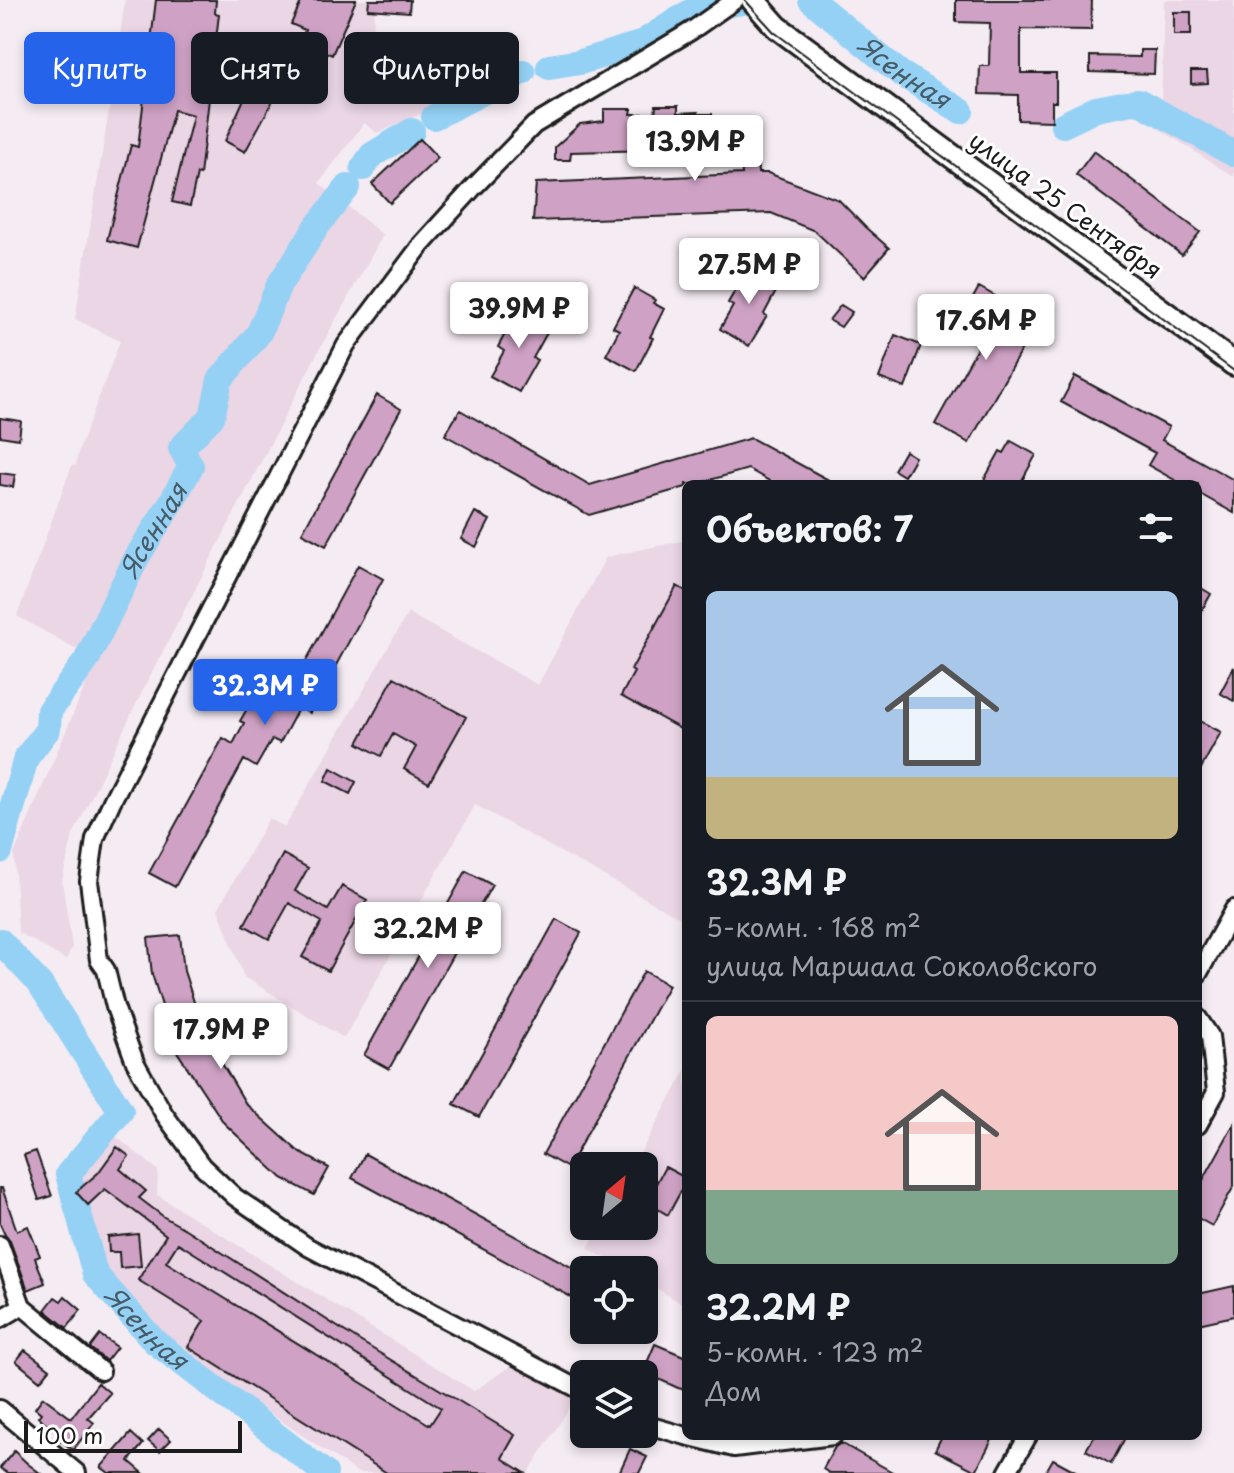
<!DOCTYPE html>
<html lang="ru">
<head>
<meta charset="utf-8">
<style>
	:root { --surface:#171b24; --page:#242831; --text:#f1f3f6; --muted:#9ea1a6; --line:#363941; --accent:#2563eb }
	body { margin:0; font-family:"Playpen Sans",sans-serif; background:var(--page); color:var(--text); height:100vh; display:flex; flex-direction:column; font-size:30px; white-space:nowrap }
	* { box-sizing:border-box; margin:0 }
	p { font-size:26px; color:var(--muted) }
	.icon { flex:none; width:44px; height:44px; fill:none; stroke:currentColor; stroke-width:2; stroke-linecap:round; stroke-linejoin:round }
	.map { position:relative; flex:1; overflow:hidden }
	.sheet { position:absolute; left:682px; top:480px; width:520px; height:960px; display:flex; flex-direction:column; background:var(--surface); border-radius:12px; box-shadow:0 4px 12px #0003 }
	.sheet>* { flex:none }
	.top-card { position:absolute; left:24px; top:32px; width:538px; height:72px; display:flex; gap:16px }
	.needle { width:52px; rotate:29deg }
	.controls { position:absolute; left:570px; top:1152px; display:grid; gap:16px }
	.controls a { display:grid; place-items:center; width:88px; height:88px; border-radius:12px; background:var(--surface); box-shadow:0 4px 12px #0003; font-size:40px }
	.scale { position:absolute; left:24px; bottom:20px; width:218px; box-sizing:border-box; padding-left:8px; border:4px solid #1c1c1c; border-top:0; font-size:22px; line-height:28px; white-space:nowrap; color:#1c1c1c; -webkit-text-stroke:6px #fff; paint-order:stroke }
	.price { position:absolute; translate:-50% -68px; padding:0 18px; border-radius:8px; background:#fff; color:#222; font-size:26px; line-height:52px; filter:drop-shadow(0 2px 4px #0008) }
	.price::after { content:''; position:absolute; left:50%; top:48px; width:24px; height:18px; margin-left:-12px; background:inherit; clip-path:polygon(0 0,100% 0,50% 100%) }
	.price.active { background:var(--accent); color:#fff }
	ul { padding:0; list-style:none }
	li { display:grid; align-content:center; gap:16px; height:424px; padding:0 24px }
	li+li { border-top:2px solid var(--line) }
	li span { display:grid; place-items:center; height:248px; border-radius:12px; color:#555 }
	li>.icon { margin-inline-start:auto }
	span .icon { width:144px; height:144px; fill:#fffc; stroke-width:1 }
	li b { font-size:34px }
	h2 { display:flex; justify-content:space-between; align-items:center; height:96px; padding:0 24px; font-size:34px }
	.tag { padding:0 28px; border-radius:12px; background:var(--surface); box-shadow:0 4px 12px #0003; font-size:28px; line-height:72px }
	.tag.active { background:var(--accent); color:#fff }
	.map>svg:first-child { display:block }
</style>
</head>
<body>
<div class="map">
<svg width="1234" height="1473" viewBox="0 0 1234 1473">
	<rect width="100%" height="100%" fill="#f5ecf3"/>
	<filter id="ink" filterUnits="userSpaceOnUse"><feTurbulence type="fractalNoise" baseFrequency=".0125" numOctaves="2"/><feDisplacementMap in="SourceGraphic" scale="16" xChannelSelector="R" yChannelSelector="G"/><feConvolveMatrix kernelMatrix="1 2 1 2 8 2 1 2 1" color-interpolation-filters="sRGB"/></filter>
	<g filter="url(#ink)">
		<path fill="#ead6e5" d="M125,0h251l-3,27 16,12 115,9 4,28 -131,57 -13,-10 -45,60 64,52 -63,113 -176,340 -71,147 -11,46 10,66 -6,13 -48,-28 -4,-78 82,-194 -79,-44 55,-151 4,1 2,-14 42,-111 -45,-22 37,-227z
			M1164,0h70v177l-79,-51 6,-21z
			M686,540v381l-211,-116 -131,233 -100,-61 -26,-68 51,-91 16,9 123,-214 130,72 68,-128z
			M686,1070v236l-42,-25v-11h-19l-37,-22 12,-22h44v-60h-11z
			M114,1135l44,35 -1,25 317,196 38,-26 63,34 -47,74h-170l-176,-119 -78,-79 -38,-84z"/>
		<g fill="none" stroke-linecap="round" stroke-linejoin="round">
			<g stroke="#94d1f4" stroke-width="26">
				<path id="s1" d="M811,0l89,73 61,38"/>
				<path d="M549,67l31,-5 60,-18 55,-35 49,-7"/>
				<path d="M434,117l89,-45"/>
				<path d="M1063,125l33,-16 42,-8 96,53"/>
				<path d="M363,168l9,-13 40,-24"/>
				<path id="s2" d="M0,851l26,-93 22,-29 1,-18 37,-50 51,-104 34,-54 20,-37 -10,-18 31,-31 8,-37 39,-47 20,-48 39,-60 30,-38"/>
				<path id="s3" d="M0,941l40,43 81,127 -53,63 27,100 60,68 170,131"/>
			</g>
		</g>
		<path fill="#cfa2c5" stroke="#1c1c1c" stroke-width="2" fill-rule="evenodd" d="M156,0h60l-1,13 4,1 -19,161 -3,-1 -7,32 -18,-4 21,-87 -19,-5 -37,138 -30,-8 24,-95 7,2z
			M302,0h54l-24,55 -31,-14 4,-11 -14,-6z
			M369,0h41l-1,12 -41,-3z
			M956,0h136l-1,30 -70,-1v44h35v29h-4v19l-34,-1v-25l-39,-1 1,-28h9l1,-43 -34,-1z
			M1174,12h17v23h-17z
			M271,40l27,15 -53,97 -20,-11 19,-42 -13,-7 12,-23 -3,-2 7,-15 13,7z
			M1140,50h15l-1,24 -64,-2v-16l50,1z
			M1191,71h16l1,12 -17,1z
			M656,106h22v7l20,-1v2h14v5h9l35,22 2,32h10l71,27 26,27 24,21 -25,29 -49,-46 -44,-18 -238,8 3,-38 206,-9 -2,-26 -169,4 -1,8h-15v-13l25,-23 24,-3v-12h28l-1,5h24z
			M420,139l18,19 -48,45 -18,-19z
			M1094,151l106,81 -18,23 -106,-80z
			M750,265l20,12 -2,3 11,6 -15,28 3,2 -18,30 -29,-17 13,-23 -5,-3z
			M979,287l59,33 -69,123 -34,-19 51,-92 -24,-14z
			M634,288l21,12 -2,3 11,6 -14,28 3,1 -17,33 -30,-16 13,-25 -6,-3z
			M841,305l11,7 -11,15 -12,-7z
			M519,308l21,12 -3,4 11,7 -15,27 4,2 -18,32 -29,-16 14,-25 -6,-4z
			M895,335l26,10 -16,43 -26,-10z
			M1075,376l94,51 -7,13 72,40v33l-36,-20v-9h-16l-34,-19 7,-12 -94,-51z
			M377,395l24,14 -75,137 -24,-13z
			M460,410l130,75 161,-47 85,46h-61l-27,-15 -52,15h-10v3l-97,28 -144,-80z
			M0,418l21,3 -2,18 -19,-3z
			M1011,441l25,14 -16,29h-28l-8,-4 16,-29 4,2z
			M905,451l10,6 -11,19 -10,-6z
			M0,473l15,2 -2,12 -13,-2z
			M475,512l15,8 -14,27 -15,-8z
			M358,565l25,14 -73,134 -11,-6 -19,36 -8,-4 -16,28 -12,-7 -69,127 -26,-14 74,-135 10,6 11,-21 -4,-2 20,-35 25,14z
			M677,586l9,5v141l-65,-36 13,-24 -3,-2z
			M1198,586l13,8 -13,23z
			M1234,667v34l-14,-8z
			M394,677l72,40 -37,66 -25,-14 12,-22 -23,-13 -12,22 -23,-13z
			M1198,720l23,12 -23,42z
			M331,768l25,14 -6,12 -25,-13z
			M283,854l25,14 -13,23 33,19 14,-24 25,14 -39,71 -26,-14 20,-35 -33,-19 -20,36 -25,-14z
			M466,871l26,14 -103,184 -25,-14z
			M556,919l25,14 -102,184 -25,-13z
			M180,935l4,36 20,62 42,71 53,48 30,16 -15,27 -32,-17 -58,-55 -48,-73 -24,-76 -4,-36z
			M644,971l25,14 -101,183 -25,-14z
			M1234,1124v62l-22,40 -14,-8v-29z
			M117,1147l12,9 -9,13 26,22 -7,7 25,19 23,13 171,110 157,95 -13,23 23,15h-138l-199,-126 16,-26 -66,-41 28,-45 -61,-46 -17,16 -12,-13 22,-19zM178,1243l263,165 -11,17 -264,-163z
			M36,1151l16,45 -13,4 -15,-45z
			M365,1154l219,120v30l-232,-126z
			M665,1167l21,11v16l-5,-3 -13,24 -22,-13z
			M0,1188h2l15,43 11,-5 12,30 -5,2 10,25 -17,7 -18,-49 -5,-6 -5,-11z
			M138,1234l3,32 -21,2 -1,-16h-10l-1,-15z
			M1234,1286v30l-36,8v-30z
			M65,1296l16,14 -14,18 -22,-18 10,-13 6,4z
			M100,1335l17,12 -11,14 -16,-13z
			M655,1344l31,13v33l-8,-2 -35,-16z
			M25,1350l25,19 -10,12 -24,-20z
			M98,1383l12,10 -22,25 6,5 -21,27 -17,-13 3,-4 -21,-16 3,-4 -6,-5 8,-11 28,21z
			M159,1429l12,11 -11,11 -12,-10z
			M131,1433l12,11 -14,17 14,12h-34l-8,-6z
			M942,1436h52l-18,35 -41,-21z
			M1094,1436h32l-15,28 -25,-14z
			M841,1443l53,30h-65l-6,-4 12,-22z
			M630,1449l17,8 -8,16h-20z
			M14,1451l14,13 12,9h-33l-7,-5z
			M1053,1459l26,14h-34z"/>
		<g fill="none" stroke-linecap="round" stroke-linejoin="round">
			<g stroke="#1c1c1c" stroke-width="22">
				<path id="street" d="M1198,974l36,-65
					M1198,1018l12,18 6,56 -18,33
					M0,1245l22,61 79,65
					M0,1319l22,-13
					M584,1392l-276,-145 -73,-50 -33,-31 -38,-52 -29,-52 -20,-55 -9,-37 -7,-10 -10,-79 6,-42 17,-38 234,-456 76,-101 50,-55 62,-64 157,-94 44,-31
					M0,1409l77,64
					M644,1424l42,12
					M686,1436l48,12 99,-12
					M1007,1473l21,-37"/>
			</g>
			<g stroke="#1c1c1c" stroke-width="28">
				<path id="secondary" d="M753,0l24,27 457,337"/>
			</g>
			<use href="#street" stroke="#fff" stroke-width="16"/>
			<use href="#secondary" stroke="#fff" stroke-width="22"/>
			<path stroke="#1c1c1c" stroke-width="2" d="M745,0l29,32 460,339"/>
		</g>
	</g>
	<g text-anchor="middle" stroke-width="6" stroke-linejoin="round" paint-order="stroke">
		<g font-size="24" fill="#1c1c1c" stroke="#fff">
			<text transform="translate(1065 206) rotate(36)" y="8">улица 25 Сентября</text>
		</g>
		<g font-size="26" font-style="italic" fill="#465b68" stroke="#fff">
			<text dy="9" stroke="none"><textPath href="#s1" startOffset="118">Ясенная</textPath></text>
			<text dy="9" stroke="none"><textPath href="#s2" startOffset="360">Ясенная</textPath></text>
			<text dy="9" stroke="none"><textPath href="#s3" startOffset="470">Ясенная</textPath></text>
		</g>
	</g>
</svg>
<div class="controls">
<a><svg class="needle" viewBox="-14 -14 28 28"><path d="M0-13l5 13h-10z" fill="#e53935"/><path d="M0 13l5-13h-10z" fill="#9ea1a6"/></svg></a>
<a><svg class="icon" aria-label="locate" viewBox="0 0 24 24"><circle cx="12" cy="12" r="6"/><path d="M12 2v4M12 18v4M2 12h4M18 12h4"/></svg></a>
<a><svg class="icon" aria-label="layers" viewBox="0 0 24 24"><path d="M12 4l9 5-9 5-9-5zM3 14l9 5 9-5"/></svg></a>
</div>
<div class="scale">100 m</div>
<b class="price" style="left:695px;top:183px">13.9M ₽</b>
<b class="price" style="left:749px;top:306px">27.5M ₽</b>
<b class="price" style="left:519px;top:350px">39.9M ₽</b>
<b class="price" style="left:986px;top:362px">17.6M ₽</b>
<b class="price active" style="left:265px;top:727px">32.3M ₽</b>
<b class="price" style="left:428px;top:970px">32.2M ₽</b>
<b class="price" style="left:221px;top:1071px">17.9M ₽</b>
<div class="top-card">
<a class="tag active">Купить</a>
<a class="tag">Снять</a>
<a class="tag">Фильтры</a>
</div>
<section class="sheet">
<h2>Объектов: 7<svg class="icon" aria-label="filters" viewBox="0 0 24 24"><path d="M4 7h16M4 17h16"/><circle cx="9" cy="7" r="2"/><circle cx="15" cy="17" r="2"/></svg></h2>
<ul>
<li><span style="background:linear-gradient(#a9c7e8 75%,#c2b280 0)"><svg class="icon" aria-label="home" viewBox="0 0 24 24"><path d="M3 11l9-7 9 7M6 9v11h12V9"/></svg></span><div><b>32.3M ₽</b><p>5-комн. · 168 m²</p><p>улица Маршала Соколовского</p></div></li>
<li><span style="background:linear-gradient(#f6c9c9 70%,#7fa58c 0)"><svg class="icon" aria-label="home" viewBox="0 0 24 24"><path d="M3 11l9-7 9 7M6 9v11h12V9"/></svg></span><div><b>32.2M ₽</b><p>5-комн. · 123 m²</p><p>Дом</p></div></li>
</ul>
</section>
</div>
</body>
</html>
